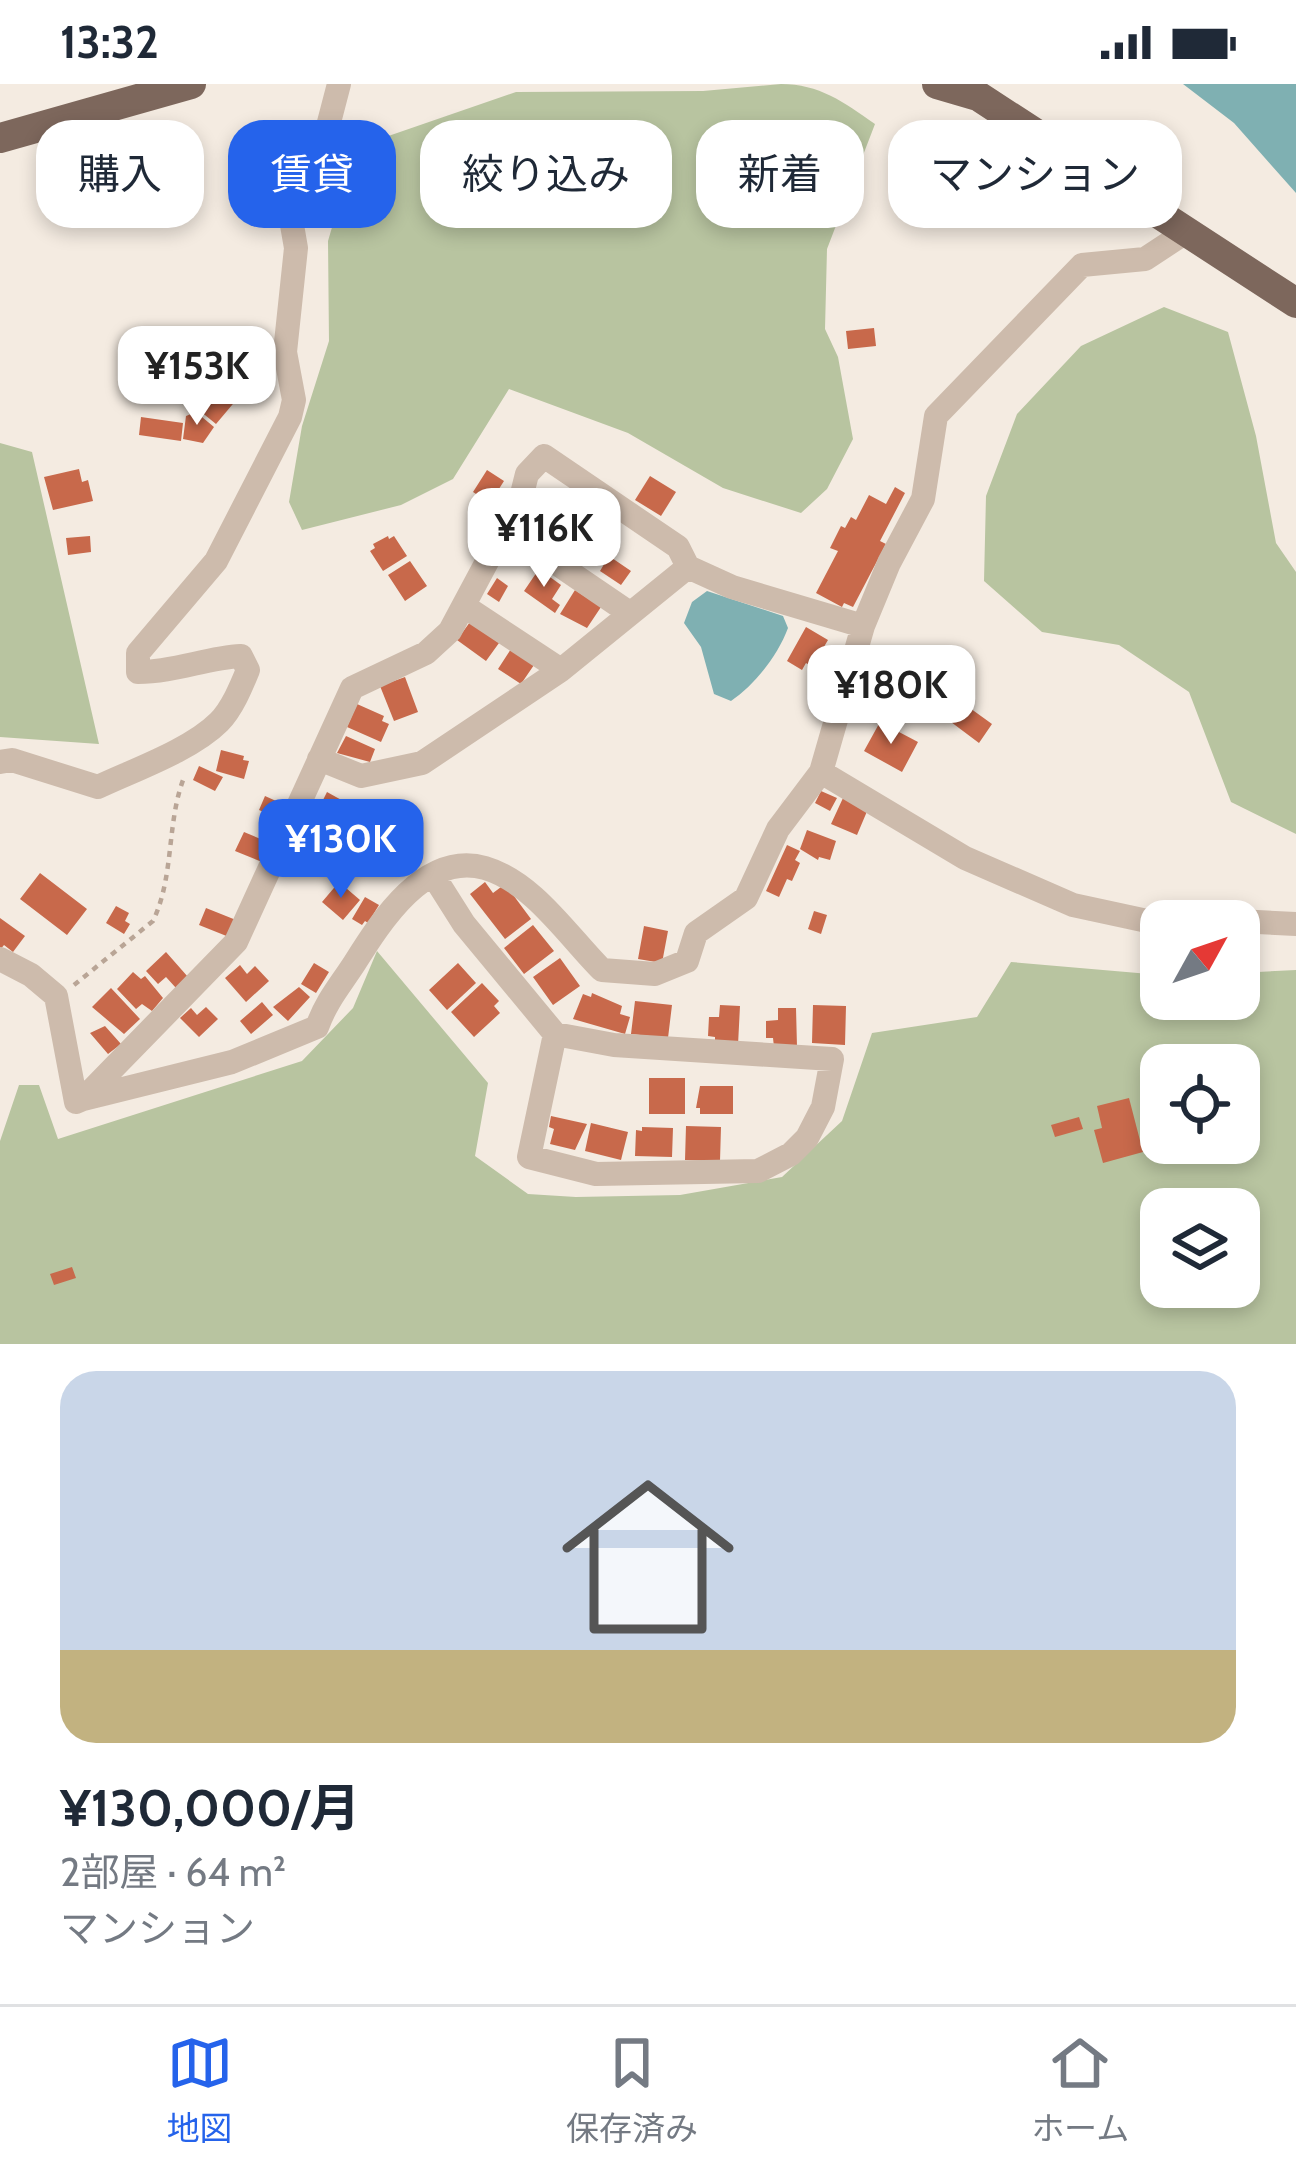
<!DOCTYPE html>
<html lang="ja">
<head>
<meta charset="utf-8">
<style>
	:root { --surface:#fff; --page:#f6f6f7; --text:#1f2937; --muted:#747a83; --line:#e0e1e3; --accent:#2563eb }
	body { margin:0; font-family:Cabin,"Noto Sans JP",sans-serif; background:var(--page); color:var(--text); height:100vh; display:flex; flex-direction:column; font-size:45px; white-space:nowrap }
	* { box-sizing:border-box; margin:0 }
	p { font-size:39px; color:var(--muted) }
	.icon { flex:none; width:66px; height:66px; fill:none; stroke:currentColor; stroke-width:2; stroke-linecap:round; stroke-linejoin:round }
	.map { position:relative; height:1260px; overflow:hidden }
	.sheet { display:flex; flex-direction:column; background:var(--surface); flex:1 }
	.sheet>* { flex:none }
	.top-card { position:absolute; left:36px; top:36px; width:1224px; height:108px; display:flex; gap:24px }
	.needle { width:78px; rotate:50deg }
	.fabs { position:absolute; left:1140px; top:816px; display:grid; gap:24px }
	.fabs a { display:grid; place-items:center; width:120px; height:120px; border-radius:24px; background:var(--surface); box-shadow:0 6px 18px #0003; font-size:60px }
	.price { position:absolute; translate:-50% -102px; padding:0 27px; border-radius:24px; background:#fff; color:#222; font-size:39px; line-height:78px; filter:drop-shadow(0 3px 6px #0008) }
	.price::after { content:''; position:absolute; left:50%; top:72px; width:36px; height:27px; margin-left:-18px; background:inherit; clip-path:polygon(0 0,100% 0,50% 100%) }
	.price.on { background:var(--accent); color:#fff }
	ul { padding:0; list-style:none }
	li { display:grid; align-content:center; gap:24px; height:636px; padding:0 60px }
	li span { display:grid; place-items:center; height:372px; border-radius:36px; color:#555 }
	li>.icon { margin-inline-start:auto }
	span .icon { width:216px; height:216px; fill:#fffc; stroke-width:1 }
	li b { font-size:51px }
	.chip { padding:0 42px; border-radius:36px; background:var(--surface); box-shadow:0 6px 18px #0003; font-size:42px; line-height:108px }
	.chip.on { background:var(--accent); color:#fff }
	.status { display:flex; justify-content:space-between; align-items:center; height:84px; padding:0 60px; background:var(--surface); direction:ltr }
	.status svg { height:33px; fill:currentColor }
	.menu { display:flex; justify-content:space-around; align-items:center; height:168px; border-top:3px solid var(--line); background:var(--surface); font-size:33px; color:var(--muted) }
	.menu a { display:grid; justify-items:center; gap:6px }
	.menu .on { color:var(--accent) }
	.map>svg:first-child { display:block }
</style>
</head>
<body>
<div class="status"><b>13:32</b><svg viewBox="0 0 49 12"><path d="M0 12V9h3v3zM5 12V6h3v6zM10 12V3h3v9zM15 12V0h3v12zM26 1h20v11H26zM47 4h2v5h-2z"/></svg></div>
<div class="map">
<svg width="1296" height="1260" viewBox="0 0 1296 1260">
	<rect width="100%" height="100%" fill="#f4ebe1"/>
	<path fill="#b8c4a0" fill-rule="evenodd" d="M781,0c38,0 63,18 94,40l-48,125 -2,80 13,28 15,82 -26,50 -26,24 -78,-25 -95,-55 -119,-44 -56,90 -52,26 -99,25 -13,-28 13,-76 27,-85 -1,-100 12,-41 31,-58 145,-50 187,-1z
		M1164,223l64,25 28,104 20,107 20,29v262l-65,-32 -42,-110 -70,-47 -77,-13 -58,-51 2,-85 31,-82 64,-68z
		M0,359l32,9 67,292 -99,-7z
		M377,867l111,132 -13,73 53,38 48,3 104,-2 102,-18 60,-56 30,-88 105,-16 34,-55 150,13v24h78v-26l57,-3v374h-1296v-203l19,-56h20l19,54 244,-78 51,-53zM1161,981h78v78h-78zM1161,1125h78v78h-78z"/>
	<path fill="#7fb0b2" d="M1183,0h113v109l-62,-70z
		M707,507l76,25 5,12c-10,27 -33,57 -57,73l-17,-7 -13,-47 -17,-24 8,-21z"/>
	<path fill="#c8694b" d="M874,244l2,18 -28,3 -2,-18z
		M227,295l16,13 -27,32 -16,-13z
		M196,328l18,15 -11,16 -20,-4 3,-23z
		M141,333l42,6 -2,18 -42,-6z
		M79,385l3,13 6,-2 5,21 -40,9 -9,-33z
		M487,386l17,11 -14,22 -17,-11z
		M650,392l26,16 -15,24 -26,-16z
		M895,403l10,6 -25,48 6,3 -33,63 -9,-4 -2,4 -26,-14 22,-42 -8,-3 11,-22 4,2 6,-11 5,3 13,-25 17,9z
		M574,413l24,18 -14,18 -24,-19z
		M537,421l32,23 -12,15 -21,-15 -5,7 -10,-7z
		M90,452l1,16 -23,3 -2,-17z
		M388,452l1,3 5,-3 13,20 -24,15 -13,-20 5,-3 -2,-4z
		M609,472l22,15 -10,14 -21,-14z
		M410,477l17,25 -22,15 -17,-26z
		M539,485l22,16 -9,14 8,6 -5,8 -31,-22z
		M497,494l11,8 -9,16 -12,-8z
		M575,506l26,17 -14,21 -27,-14z
		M470,538l29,21 -13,18 -29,-21z
		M806,543l22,13 -16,27 -6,-4 -4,7 -15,-9z
		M511,565l23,16 -13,19 -23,-15z
		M862,588l22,7 -5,19 -15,-4 -4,13 -6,-1z
		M405,593l13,35 -24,9 -14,-35z
		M888,595l20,6 -6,18 -20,-6z
		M956,614l36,26 -13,19 -36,-27z
		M357,620l27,12 -2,5 7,3 -8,18 -34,-15z
		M880,638l38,20 -16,30 -38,-21z
		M346,652l29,13 -5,13 -33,-9z
		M221,666l23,6 -1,4 6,1 -5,18 -28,-8z
		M199,682l24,11 -8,14 -22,-11z
		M821,707l16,7 -7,13 -15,-8z
		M327,708l27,15 -6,11 -10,-6 -4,7 -16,-9z
		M265,712l20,9 -6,14 -20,-9z
		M843,714l25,11 -11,26 -26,-11z
		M311,730l27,12 -9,20 -27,-11z
		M807,746l29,11 -6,19 -11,-3 -1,3 -18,-11z
		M244,748l26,11 -8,19 -27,-11z
		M298,755l33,15 -9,19 -34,-10z
		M787,761l13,6 -5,9 5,3 -8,18 -5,-2 -8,18 -13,-6z
		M40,789l47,36 -20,26 -47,-36z
		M339,798l21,18 -17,20 -21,-18z
		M485,798l8,11 12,-9 26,35 -26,20 -35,-45z
		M365,813l14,8 -11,18 -3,-2 -3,4 -10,-6z
		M116,822l13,7 -4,8 5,3 -6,10 -18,-11z
		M206,824l30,12 -7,17 -30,-12z
		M814,827l13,4 -6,19 -13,-5z
		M0,834l25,18 -12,16 -9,-7 -4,5z
		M533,841l21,26 -30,23 -20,-26z
		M644,842l24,5 -6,32 -24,-4z
		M166,868l22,25 -12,11 -10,-11 -8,7 -12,-13z
		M560,874l20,28 -27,19 -20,-28z
		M314,879l15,9 -13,21 -15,-9z
		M458,879l18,20 -29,27 -18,-20z
		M240,881l7,9 8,-8 14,15 -23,21 -21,-24z
		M133,888l8,7 4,-3 18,22 -11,13 -10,-7 -6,5 -19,-20z
		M482,899l17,18 -5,5 6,7 -26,24 -23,-25z
		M299,903l11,10 -22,24 -15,-14z
		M111,904l29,31 -16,15 -32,-27z
		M592,909l30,13 -2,8 10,3 -5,17 -52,-15 10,-25 8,3z
		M635,917l37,4 -4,33 -37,-4z
		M262,918l11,13 -22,19 -11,-13z
		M720,921l20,1 -2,39 -23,-1v-7l-7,-1 1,-19h10z
		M813,921l33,1 -1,39 -33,-2z
		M206,923l12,12 -19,18 -19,-19 11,-10 6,7z
		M778,924h18l1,39h-23l-1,-9h-7v-17l12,-1z
		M105,942l16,18 -13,10 -18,-21z
		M649,994h36v36h-36z
		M700,1002h33v28h-33v-6h-4z
		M1129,1014l14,54 -40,11 -9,-33 8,-2 -5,-22z
		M551,1032l36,8 -12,26 -25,-6 4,-15 -5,-2z
		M1079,1033l4,12 -28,8 -4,-12z
		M591,1039l37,9 -7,28 -36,-9z
		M686,1042l35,1 -1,34 -35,-1z
		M642,1043l31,1 -1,29 -37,-1 1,-26 6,1z
		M72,1183l4,11 -22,7 -4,-11z"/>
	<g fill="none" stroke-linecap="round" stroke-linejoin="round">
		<path stroke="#b9a596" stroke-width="4.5" stroke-dasharray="6 6" stroke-linecap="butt" d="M74,901l79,-64c22,-46 13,-100 32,-146"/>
		<path stroke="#cdbbac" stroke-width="24" d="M506,445l122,83
			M464,522l97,64
			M319,675l42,17 61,-13 139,-93 127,-103
			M0,678l12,-2 86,27c36,-17 93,-37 121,-65 13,-13 22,-35 29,-52l-7,-14c-35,2 -67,16 -103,16v-19l78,-92 74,-144 4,-17 -9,-48 11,-104 -4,-23 8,-34 27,-61 12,-46
			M821,688l144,86 108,47 88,19
			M433,791l31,49 91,110 59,11 218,14 -9,48 -16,31 -16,16 -33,17 -162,3 -67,-17 26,-123
			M1238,837l58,3
			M0,875l31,16 25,21 20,106 7,-3
			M85,1013l151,-155 116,-254 74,-35 24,-22 71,-133 6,-24 17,-18 134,91 10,20 44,20 131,39
			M83,1015l149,-37 85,-35c10,-27 22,-40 37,-63 27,-43 71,-113 131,-96 48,14 83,68 117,102l53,4 32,-13 9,-28 50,-35 32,-69 43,-57 42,-146 26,-63 34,-64 13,-83 146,-151 63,-6 41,-27"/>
		<path stroke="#7d675c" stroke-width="30" d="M937,0l41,12 318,207
			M0,54l191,-54"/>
	</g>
</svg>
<div class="fabs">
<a><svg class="needle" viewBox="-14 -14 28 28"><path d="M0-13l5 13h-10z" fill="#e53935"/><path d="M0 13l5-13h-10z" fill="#747a83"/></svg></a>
<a><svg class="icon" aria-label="locate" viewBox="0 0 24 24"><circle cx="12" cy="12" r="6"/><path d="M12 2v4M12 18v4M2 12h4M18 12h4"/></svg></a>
<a><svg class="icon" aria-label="layers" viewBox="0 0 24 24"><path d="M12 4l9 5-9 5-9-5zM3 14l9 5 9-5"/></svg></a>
</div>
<b class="price" style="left:197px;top:344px">¥153K</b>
<b class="price" style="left:544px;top:506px">¥116K</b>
<b class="price" style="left:891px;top:663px">¥180K</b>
<b class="price on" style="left:341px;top:817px">¥130K</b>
<div class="top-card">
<a class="chip">購入</a>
<a class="chip on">賃貸</a>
<a class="chip">絞り込み</a>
<a class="chip">新着</a>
<a class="chip">マンション</a>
</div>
</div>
<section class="sheet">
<ul>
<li><span style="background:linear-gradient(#c9d6e8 75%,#c2b280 0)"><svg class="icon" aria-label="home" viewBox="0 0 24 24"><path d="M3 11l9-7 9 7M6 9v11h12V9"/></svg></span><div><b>¥130,000/月</b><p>2部屋 · 64 m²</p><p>マンション</p></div></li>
</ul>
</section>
<nav class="menu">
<a class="on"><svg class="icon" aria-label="map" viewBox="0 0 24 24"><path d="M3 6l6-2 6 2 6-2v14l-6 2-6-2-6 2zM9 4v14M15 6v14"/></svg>地図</a>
<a><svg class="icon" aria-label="saved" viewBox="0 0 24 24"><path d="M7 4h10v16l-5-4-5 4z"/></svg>保存済み</a>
<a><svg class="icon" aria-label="home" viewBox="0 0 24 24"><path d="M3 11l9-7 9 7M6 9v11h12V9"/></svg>ホーム</a>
</nav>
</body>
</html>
